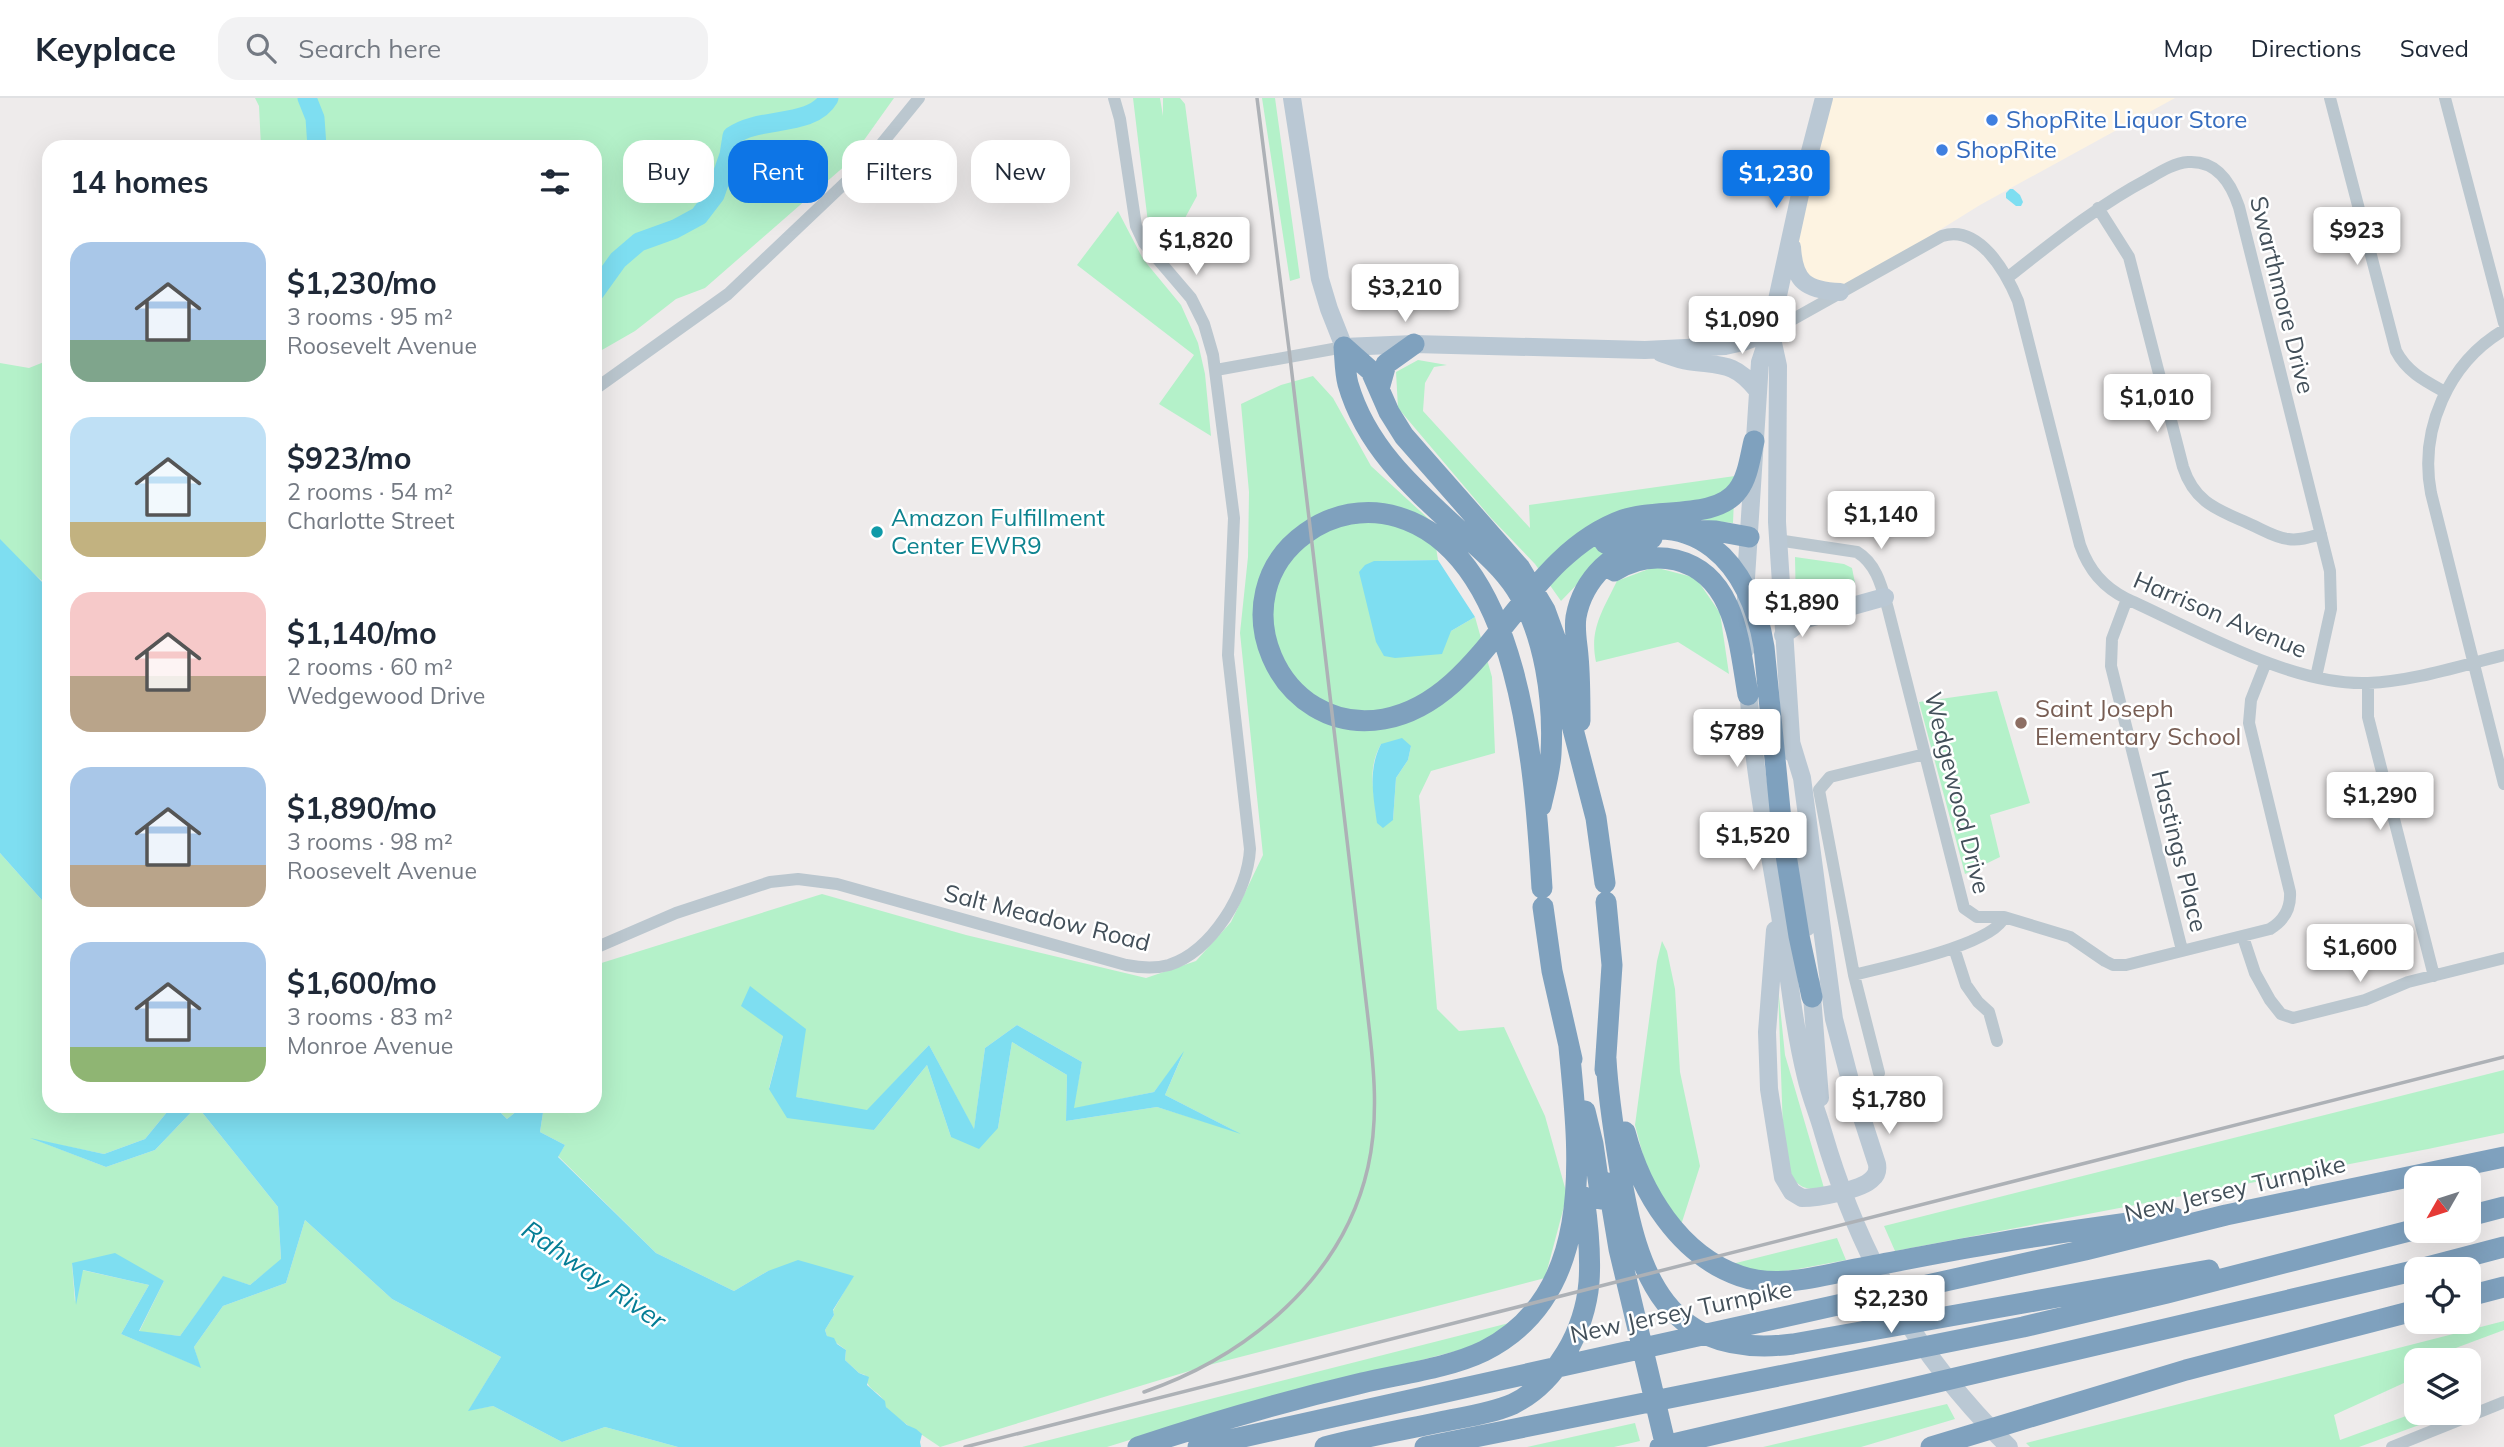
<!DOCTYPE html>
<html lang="en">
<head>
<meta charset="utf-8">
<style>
	:root { --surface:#fff; --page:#f2f2f3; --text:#1f2937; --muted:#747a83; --line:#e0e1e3; --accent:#0d75e6 }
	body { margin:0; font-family:Mulish,sans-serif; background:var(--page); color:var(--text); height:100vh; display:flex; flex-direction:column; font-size:26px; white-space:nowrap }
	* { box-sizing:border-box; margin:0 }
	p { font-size:23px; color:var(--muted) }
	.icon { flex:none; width:38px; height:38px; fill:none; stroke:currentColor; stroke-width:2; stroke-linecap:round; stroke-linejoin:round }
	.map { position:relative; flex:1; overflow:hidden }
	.sheet { position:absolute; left:42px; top:42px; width:560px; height:973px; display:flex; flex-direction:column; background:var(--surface); border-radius:21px; box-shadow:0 7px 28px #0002 }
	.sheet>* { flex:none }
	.banner { position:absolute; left:623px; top:42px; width:665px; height:63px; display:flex; gap:14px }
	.needle { width:46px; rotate:231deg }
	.tools { position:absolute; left:2404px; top:1068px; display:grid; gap:14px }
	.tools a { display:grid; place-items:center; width:77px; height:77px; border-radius:14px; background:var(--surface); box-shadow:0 7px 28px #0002; font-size:35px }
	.price { position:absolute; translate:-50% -60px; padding:0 16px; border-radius:7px; background:#fff; color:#222; font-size:23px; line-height:46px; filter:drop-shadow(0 2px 4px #0008) }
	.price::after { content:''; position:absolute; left:50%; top:42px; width:21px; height:16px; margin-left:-10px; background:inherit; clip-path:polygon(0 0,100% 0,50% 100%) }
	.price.active { background:var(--accent); color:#fff }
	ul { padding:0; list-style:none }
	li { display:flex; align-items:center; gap:21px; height:175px; padding:0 28px }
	li span { display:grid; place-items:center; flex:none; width:196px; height:140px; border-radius:21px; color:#555 }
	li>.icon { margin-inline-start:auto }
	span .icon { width:84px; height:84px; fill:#fffc; stroke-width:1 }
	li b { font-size:30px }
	h2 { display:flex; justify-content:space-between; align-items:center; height:84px; padding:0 28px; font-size:30px }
	.pill { padding:0 24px; border-radius:21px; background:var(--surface); box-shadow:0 7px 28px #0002; font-size:24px; line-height:63px }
	.pill.active { background:var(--accent); color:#fff }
	header { display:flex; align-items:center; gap:42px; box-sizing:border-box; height:98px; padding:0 35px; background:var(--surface); border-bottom:2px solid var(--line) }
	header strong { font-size:33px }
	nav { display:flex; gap:38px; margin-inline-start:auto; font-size:24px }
	.search { width:490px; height:63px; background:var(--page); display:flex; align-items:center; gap:18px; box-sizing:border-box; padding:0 24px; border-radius:21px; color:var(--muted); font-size:26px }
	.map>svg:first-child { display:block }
</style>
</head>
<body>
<header>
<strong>Keyplace</strong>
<div class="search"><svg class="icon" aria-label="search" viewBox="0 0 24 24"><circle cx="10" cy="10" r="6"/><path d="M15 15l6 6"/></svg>Search here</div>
<nav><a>Map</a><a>Directions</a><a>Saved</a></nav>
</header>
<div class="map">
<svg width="2504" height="1349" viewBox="0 0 2504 1349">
	<rect width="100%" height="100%" fill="#eeebeb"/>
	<path fill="#fdf3e1" d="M1824,0h351l-195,107 -140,87 -34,-7 -14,-57z"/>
	<path fill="#b4f1c9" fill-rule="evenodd" d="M255,0h639l-47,66 -142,124 -29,11 -41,32 -40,23v-207h-334l-2,-41z
		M1133,0h27l3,18v-18h17l5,6 12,92 -23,42 -11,9 -14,-16z
		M1262,0h13l25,180 -10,3z
		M1118,113l25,48 38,46 17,38 7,31 6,62 -52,-32 35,-49 -117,-90z
		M49,262v227l-49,-43v-181l29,5z
		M1418,262l29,5 -13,2 -9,16 -2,28 107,117 -1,-23 206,-29 -2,47 -32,-3 -87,26 -53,55 -26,-37 -44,-46 -93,-110 -2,-36z
		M1313,278l20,22 38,68 61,56 6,38 -64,1 77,70 24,-14 17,60 3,76 -64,18 -12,25 18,213 22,22 45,-4 41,89 22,79 -22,83 -336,87 -269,82c-11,-8 -50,-32 -54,-40 -1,-2 -1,-4 -2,-6 -7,-12 -16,-9 -19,-26l-6,-2 -14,-13 1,-10 -19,-14 -2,-6 9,-15 -1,-4 20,-35 -85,-5 -34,20 -78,-38 -98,-97 7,-11 -25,-13 4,-26h51v-141l227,-71 144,41 180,43 50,-17 35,-39 32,-67 -23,-222 8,-76 1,-65 -8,-88 40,-19zM1381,646l30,2 -3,14 -12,18 -3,42 -17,-5c-2,-28 -9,-45 5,-71zM1017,927l65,37 -9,47 81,-17 28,-36 -17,39 70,36 -78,-24 -91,14 1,-46 -55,-33 -14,86 -47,9 -24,-72 -53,65 -105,-42 14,-52 13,61 71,14 62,-66 45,85 11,-82z
		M1795,459l49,7 8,4 3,15 -3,13 -40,11v-6l-16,7z
		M1654,469l42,11 24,35 9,61 -51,-32 -82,20c-7,-33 7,-52 21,-81z
		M1997,593l33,112 -40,12 10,42 -35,17 -46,-172z
		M0,755l49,55v198h123l-27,33 -41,15 -68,-14 70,27 49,-17 42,-44 81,101 3,53 -31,25 -27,-8 -43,59 -41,-4 25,-51 -92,-18 3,39 7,-32 67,15 -28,49 79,33 -6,-20 29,-41 63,-23 19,-63 87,79 109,58 -32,53 24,-4 69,36 43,-15 73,20h-678z
		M1662,843l5,10 8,38 5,83 20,94 -19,59 -33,-51 -13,-49 22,-164z
		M1778,889l7,68 39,133c-25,5 -32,-8 -40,-29z
		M2504,972v63l-76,16 -533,102 -11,-25z
		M494,1008h29l-16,13z
		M1837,1140l9,22 -53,10 -31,3 -30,-9z
		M2504,1223v9l-59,22 2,8h-30v17l-83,38 6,25 77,-28 24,5 -82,30h-329l-4,-4z
		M1513,1224l-34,23 -269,70 -103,32h-85z
		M1947,1306l8,15 -94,28h-98z
		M1635,1325l5,18 -26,6h-87z"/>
	<path fill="#7edef1" d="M2010,91h3l7,6 3,7 -2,4h-5l-10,-8v-5z
		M0,441l49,50v319l-49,-55z
		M1438,462l37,57 -24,14 -9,23 -47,4 -11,-2 -8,-14 -17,-70 6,-7 9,-4z
		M1402,640l9,8 -3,14 -12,18 -3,42 -10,8 -6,-5c-4,-27 -9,-54 4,-79z
		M750,888l56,43 -10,68 71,13 62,-65 45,84 11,-81 32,-23 65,37 -8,46 80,-16 30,-41 -19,44 76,39 -84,-27 -91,14 1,-46 -55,-33 -14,86 -19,21 -28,-12 -24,-72 -53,65 -87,-12 -18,-29 14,-53 -42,-30z
		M172,1008h322l13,13 16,-13h21l-4,26 25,13 -7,12 98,96 78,38 34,-20 30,-11 56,16 -21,34 1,5 -9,15 2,6 7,2 3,6 9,6 -1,10 14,13 10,4 -2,8 18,16 1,6 21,18 9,4 6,5 -2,8 1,5h-243l-73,-20 -43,15 -69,-36 -25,5 33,-54 -109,-58 -87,-79 -19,63 -63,23 -29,41 7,21 -80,-34 28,-49 -66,-15 -7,35 -4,-42 43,-10 49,28 -25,50 41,5 43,-60 27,9 31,-26 -3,-52 -81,-101 -42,44 -49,17 -76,-29 74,16 41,-15z"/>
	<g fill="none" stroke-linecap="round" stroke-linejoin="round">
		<path stroke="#7edef1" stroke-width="19" d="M307,0l8,20 2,29
			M595,194l23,-32 21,-18 36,-13 24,-13 16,-21 14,-40 3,-19c27,-20 80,-8 97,-38"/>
		<path stroke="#bbc7cf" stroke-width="12" d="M2330,0l66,253c11,21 29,30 49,41
			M2445,0l59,225
			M2098,110l31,49 54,210c12,37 36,43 69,58 11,5 24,13 36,14 11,2 23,-2 33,-5
			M2007,180c46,-36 90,-72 141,-99 12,-7 26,-16 40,-17 29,-2 43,21 51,45l91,364 1,38 -15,68
			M2504,232c-56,33 -85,100 -73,163l73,291
			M1770,234l172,-96c37,-12 64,36 76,65l62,244c9,25 23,42 47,54 69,31 165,87 241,84 46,-2 91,-17 136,-28
			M1216,272l128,-23
			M595,291l133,-95 138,-131 53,-65
			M1777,442l80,12c20,12 25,36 31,57l76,299 13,9h27l66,20 35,24 8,4h13l144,-36c15,-9 21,-21 20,-37l-41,-169 2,-23 15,-38
			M2127,501l-15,40 -1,27 71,284
			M2368,585v34l66,259
			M2243,839l12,36 15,27 11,14 12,4 72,-18 43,-18 96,-24
			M595,850l81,-35 94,-31 28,-3 39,5 289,81c15,3 29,4 43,0 43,-14 79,-73 81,-116l-22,-194 6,-137 -21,-163 -9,-31 -13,-26 -47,-55 -8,-17 -16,-107 -6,-21
			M1954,850l12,37 12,17 11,10 8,29
			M1854,877l-35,-185 11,-13 95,-23
			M1879,975l-25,-98c30,-8 140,-30 150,-58
			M2392,1349l112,-45"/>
		<path stroke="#bac8d4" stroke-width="18" d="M1292,0l28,181 9,30 15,38 70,-3 231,6 80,-4 18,-4 27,-10
			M1792,149c2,35 14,43 48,45
			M1771,236l7,32 -1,156 15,231
			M1661,255c9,3 18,7 27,8 32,5 46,0 69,29
			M1783,537l23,-16 79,-22
			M1746,551v-71l14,-216 10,-30 36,-165 18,-69
			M1748,586c4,77 19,154 32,231 8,53 13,109 26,162 4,18 12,37 17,55 36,124 94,225 186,315
			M1799,738l8,91
			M1775,832l-8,102 2,57 14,88 9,15 10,6c15,0 60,-8 70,-19 5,-4 6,-9 5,-15l-26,-80 -17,-65 -32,-241 -11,-36
			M1811,885l9,115"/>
		<path stroke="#7fa1be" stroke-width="21" d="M1344,249l27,24 18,41 15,24 116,132 25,42 12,33 9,59 30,116 9,65
			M1344,249c1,12 1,26 4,37 18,63 66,105 112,147 20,18 41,35 56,58 29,44 38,112 35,165 -1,17 -6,35 -10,52
			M1379,291l7,-25 28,-20
			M1686,432l30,1 33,6
			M1605,445c88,-43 146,21 159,104l18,183 17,106 13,61
			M1614,473c19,-12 40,-16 62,-11 60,15 63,84 72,135
			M1580,623c0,-21 0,-44 -2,-65 -1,-13 -4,-26 -2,-39 7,-40 39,-66 76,-79
			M1542,790c-7,-107 -18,-333 -144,-371 -32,-10 -66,-3 -92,16 -89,63 -28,205 78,186 103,-19 136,-162 239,-199 33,-12 94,0 115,-30 10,-13 12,-33 16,-49
			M1543,809l9,64 20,88
			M1606,961c2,38 8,74 14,111 17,106 47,190 173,174l416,-74
			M1605,972l7,-105 -6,-63
			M1585,1013l8,33 8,55
			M1625,1034c16,60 54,123 115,144 40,14 86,-2 126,-9 44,-8 87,-17 131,-24 51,-9 102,-16 153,-23l25,-2
			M1608,1085l11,66 47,198
			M2469,1118l35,-9
			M2420,1171l84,-22
			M2469,1198l35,-9
			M1138,1349c74,-25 148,-46 224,-64 38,-9 87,-15 122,-32 114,-57 95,-200 85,-304
			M1198,1349l887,-197 141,-35 278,-58
			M1325,1349c38,-10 77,-17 115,-25 24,-5 50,-8 73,-18 44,-22 72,-74 76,-122 2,-28 -1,-57 -5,-85
			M1425,1349l598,-120 144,-34 250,-64
			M1660,1349l757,-177
			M1931,1349l255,-77 231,-60"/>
		<path stroke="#adb1b6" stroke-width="3.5" d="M1144,1294c104,-36 199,-114 224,-225 11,-49 6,-99 0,-149l-78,-661 -33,-259
			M965,1349l1539,-390"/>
	</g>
	<g fill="#3f7fe0" stroke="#fff" stroke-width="2.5">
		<circle cx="1992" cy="22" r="7"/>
		<circle cx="1942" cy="52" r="7"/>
	</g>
	<circle fill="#0f9aa8" stroke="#fff" stroke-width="2.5" cx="877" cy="434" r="7"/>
	<circle fill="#8d6e63" stroke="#fff" stroke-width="2.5" cx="2021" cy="625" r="7"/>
	<g text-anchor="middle" stroke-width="5" stroke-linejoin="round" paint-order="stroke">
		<g font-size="24" fill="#366cbe" stroke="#fff" text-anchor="start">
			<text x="2006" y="30">ShopRite Liquor Store</text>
			<text x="1956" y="60">ShopRite</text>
		</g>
		<g font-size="24" fill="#43505a" stroke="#fff">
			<text transform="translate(2282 197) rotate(76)" y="8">Swarthmore Drive</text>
			<text transform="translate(2220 517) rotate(23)" y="8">Harrison Avenue</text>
			<text transform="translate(1957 695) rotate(76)" y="8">Wedgewood Drive</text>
			<text transform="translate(2179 753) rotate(76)" y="8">Hastings Place</text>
			<text transform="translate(1047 820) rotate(14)" y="8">Salt Meadow Road</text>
			<text transform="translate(2235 1091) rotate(-13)" y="8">New Jersey Turnpike</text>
			<text transform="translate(1681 1214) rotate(-12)" y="8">New Jersey Turnpike</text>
		</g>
		<g font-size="24" fill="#0d838f" stroke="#fff" text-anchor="start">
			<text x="891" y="428">Amazon Fulfillment<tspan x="891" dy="28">Center EWR9</tspan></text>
		</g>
		<g font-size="24" fill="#785e54" stroke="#fff" text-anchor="start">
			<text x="2035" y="619">Saint Joseph<tspan x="2035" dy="28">Elementary School</tspan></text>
		</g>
		<g font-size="26" font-style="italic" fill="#057d95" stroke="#fff">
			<text transform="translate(594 1177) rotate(35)" y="9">Rahway River</text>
		</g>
	</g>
</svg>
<div class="tools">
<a><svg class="needle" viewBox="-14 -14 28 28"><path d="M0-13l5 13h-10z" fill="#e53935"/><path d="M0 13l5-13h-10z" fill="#747a83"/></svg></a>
<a><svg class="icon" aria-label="locate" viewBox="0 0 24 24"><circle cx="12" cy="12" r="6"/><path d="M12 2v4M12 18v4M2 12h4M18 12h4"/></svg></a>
<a><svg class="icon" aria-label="layers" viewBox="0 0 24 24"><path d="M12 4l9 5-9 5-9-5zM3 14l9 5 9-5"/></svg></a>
</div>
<b class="price active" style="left:1776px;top:112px">$1,230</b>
<b class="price" style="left:2357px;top:169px">$923</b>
<b class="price" style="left:1196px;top:179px">$1,820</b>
<b class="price" style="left:1405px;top:226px">$3,210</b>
<b class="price" style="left:1742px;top:258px">$1,090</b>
<b class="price" style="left:2157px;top:336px">$1,010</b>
<b class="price" style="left:1881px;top:453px">$1,140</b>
<b class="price" style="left:1802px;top:541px">$1,890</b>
<b class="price" style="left:1737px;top:671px">$789</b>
<b class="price" style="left:2380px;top:734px">$1,290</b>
<b class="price" style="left:1753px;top:774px">$1,520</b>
<b class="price" style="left:2360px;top:886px">$1,600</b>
<b class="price" style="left:1889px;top:1038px">$1,780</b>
<b class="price" style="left:1891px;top:1237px">$2,230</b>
<div class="banner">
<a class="pill">Buy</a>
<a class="pill active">Rent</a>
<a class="pill">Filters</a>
<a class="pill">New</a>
</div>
<section class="sheet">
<h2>14 homes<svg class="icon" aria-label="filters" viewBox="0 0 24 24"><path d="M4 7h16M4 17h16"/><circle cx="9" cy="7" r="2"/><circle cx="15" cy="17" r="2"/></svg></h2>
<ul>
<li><span style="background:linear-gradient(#a9c7e8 70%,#7fa58c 0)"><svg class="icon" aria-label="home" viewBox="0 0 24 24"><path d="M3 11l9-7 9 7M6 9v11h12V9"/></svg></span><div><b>$1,230/mo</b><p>3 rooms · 95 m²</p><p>Roosevelt Avenue</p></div></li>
<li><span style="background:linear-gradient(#bfe0f5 75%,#c2b280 0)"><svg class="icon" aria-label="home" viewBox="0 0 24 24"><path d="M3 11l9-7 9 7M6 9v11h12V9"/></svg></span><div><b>$923/mo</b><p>2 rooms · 54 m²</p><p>Charlotte Street</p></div></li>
<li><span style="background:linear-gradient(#f6c9c9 60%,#b9a48a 0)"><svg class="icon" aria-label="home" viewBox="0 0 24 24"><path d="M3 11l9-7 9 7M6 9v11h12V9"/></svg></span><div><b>$1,140/mo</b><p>2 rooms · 60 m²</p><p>Wedgewood Drive</p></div></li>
<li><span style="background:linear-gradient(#a9c7e8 70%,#b9a48a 0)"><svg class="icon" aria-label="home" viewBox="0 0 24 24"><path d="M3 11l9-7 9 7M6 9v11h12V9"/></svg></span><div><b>$1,890/mo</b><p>3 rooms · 98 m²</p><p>Roosevelt Avenue</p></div></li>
<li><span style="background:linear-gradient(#a9c7e8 75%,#8fb573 0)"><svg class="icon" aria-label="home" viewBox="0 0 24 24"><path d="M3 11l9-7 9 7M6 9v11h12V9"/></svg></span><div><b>$1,600/mo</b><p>3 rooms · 83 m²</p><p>Monroe Avenue</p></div></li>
</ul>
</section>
</div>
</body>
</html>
